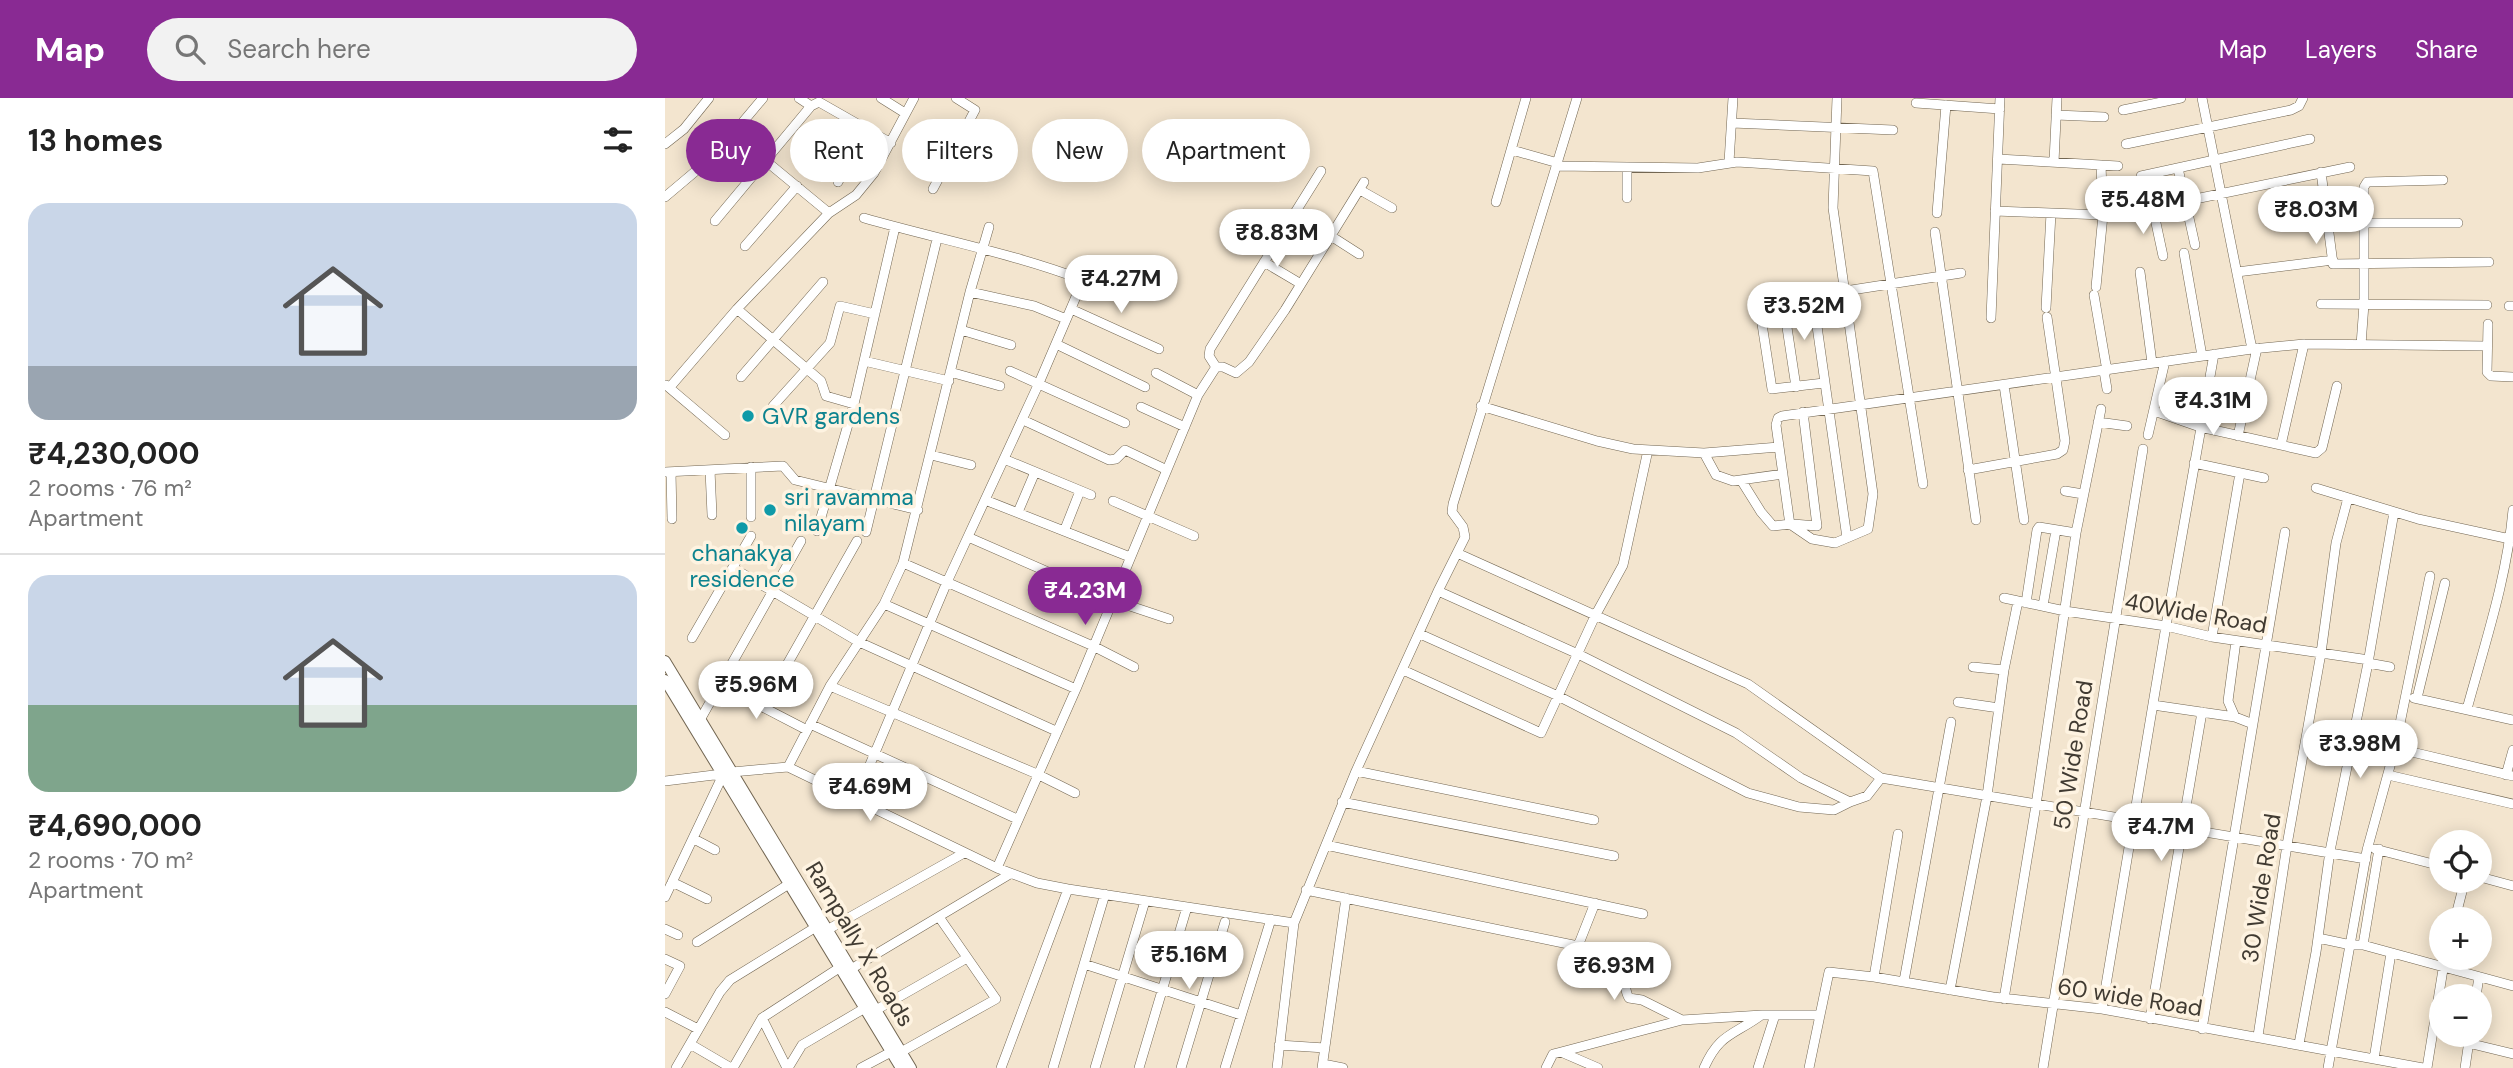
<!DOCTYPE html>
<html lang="en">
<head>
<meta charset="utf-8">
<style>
	:root { --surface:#fff; --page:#f2f2f2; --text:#222; --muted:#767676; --line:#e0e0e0; --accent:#892a93 }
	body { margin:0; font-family:"DM Sans",sans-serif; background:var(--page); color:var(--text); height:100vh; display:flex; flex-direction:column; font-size:26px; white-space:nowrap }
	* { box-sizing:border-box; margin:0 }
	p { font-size:23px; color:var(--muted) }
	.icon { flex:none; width:38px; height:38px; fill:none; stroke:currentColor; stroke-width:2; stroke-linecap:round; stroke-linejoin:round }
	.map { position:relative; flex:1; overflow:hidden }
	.details { display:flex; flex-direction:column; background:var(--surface); width:665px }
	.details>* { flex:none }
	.top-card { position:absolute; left:21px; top:21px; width:665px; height:63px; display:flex; gap:14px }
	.buttons { position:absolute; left:1764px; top:732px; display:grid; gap:14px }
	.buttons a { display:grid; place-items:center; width:63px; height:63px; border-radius:50%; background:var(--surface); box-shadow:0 4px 18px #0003; font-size:35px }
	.price { position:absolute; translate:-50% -60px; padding:0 16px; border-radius:24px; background:#fff; color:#222; font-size:23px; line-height:46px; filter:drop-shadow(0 2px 4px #0008) }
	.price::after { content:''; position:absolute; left:50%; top:42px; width:21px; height:16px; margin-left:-10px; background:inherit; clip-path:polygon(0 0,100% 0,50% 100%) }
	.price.active { background:var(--accent); color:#fff }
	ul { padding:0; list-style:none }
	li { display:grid; align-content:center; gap:14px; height:371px; padding:0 28px }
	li+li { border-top:2px solid var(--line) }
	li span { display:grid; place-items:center; height:217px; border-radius:21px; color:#555 }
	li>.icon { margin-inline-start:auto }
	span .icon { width:126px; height:126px; fill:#fffc; stroke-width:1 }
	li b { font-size:30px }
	h2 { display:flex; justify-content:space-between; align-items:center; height:84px; padding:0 28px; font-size:30px }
	.chip { padding:0 24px; border-radius:32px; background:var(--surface); box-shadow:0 4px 18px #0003; font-size:24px; line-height:63px }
	.chip.active { background:var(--accent); color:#fff }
	header { display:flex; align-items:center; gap:42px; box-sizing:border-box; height:98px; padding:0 35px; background:var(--accent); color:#fff }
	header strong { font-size:33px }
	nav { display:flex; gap:38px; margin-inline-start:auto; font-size:24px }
	.search { width:490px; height:63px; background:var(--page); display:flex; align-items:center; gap:18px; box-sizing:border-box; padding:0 24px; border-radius:38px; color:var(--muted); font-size:26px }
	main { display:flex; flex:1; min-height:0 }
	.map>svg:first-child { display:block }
</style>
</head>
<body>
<header>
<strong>Map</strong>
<div class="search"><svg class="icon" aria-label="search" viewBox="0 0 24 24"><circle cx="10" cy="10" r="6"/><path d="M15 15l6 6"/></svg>Search here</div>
<nav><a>Map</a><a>Layers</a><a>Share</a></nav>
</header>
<main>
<section class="details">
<h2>13 homes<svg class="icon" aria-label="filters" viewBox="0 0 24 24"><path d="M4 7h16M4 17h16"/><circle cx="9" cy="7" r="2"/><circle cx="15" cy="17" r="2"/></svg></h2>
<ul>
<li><span style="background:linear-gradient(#c9d6e8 75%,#9aa5b1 0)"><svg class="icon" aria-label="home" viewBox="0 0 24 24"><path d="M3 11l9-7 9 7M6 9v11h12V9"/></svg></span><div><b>₹4,230,000</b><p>2 rooms · 76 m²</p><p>Apartment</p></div></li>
<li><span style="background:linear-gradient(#c9d6e8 60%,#7fa58c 0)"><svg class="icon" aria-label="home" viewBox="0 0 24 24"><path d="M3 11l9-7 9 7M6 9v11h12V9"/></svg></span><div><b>₹4,690,000</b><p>2 rooms · 70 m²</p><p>Apartment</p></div></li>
</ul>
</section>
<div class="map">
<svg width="1848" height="970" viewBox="0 0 1848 970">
	<rect width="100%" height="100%" fill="#f3e5cf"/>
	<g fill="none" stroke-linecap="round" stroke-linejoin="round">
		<g stroke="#726652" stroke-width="10">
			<path id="minor" d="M134,0l12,8
				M216,0l24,15
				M1251,5l84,6
				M1458,12l58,-12
				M1391,17l48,2
				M1067,25l161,7
				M145,40l64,35
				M0,46l19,-15 25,-31
				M1461,46l165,-34 8,-4 4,-8
				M847,52l46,13
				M145,61l9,-16
				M1333,61l120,7
				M101,63l63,52
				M1064,64l4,-64
				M1389,64l3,-64
				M892,68l141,2 39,-6 136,9 50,313
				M962,69v31
				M1513,70l17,77
				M656,73l-111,178 -1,7 7,11h7l13,6 13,-11 36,-52 79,-128
				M1656,74l12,92 156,-2
				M1476,78l169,-37
				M173,84l11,-22
				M268,91l42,-79 -19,-12
				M695,92l32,18
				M0,99l51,-43 47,-56
				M831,104l30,-104
				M1488,111l10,47
				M1330,113l108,4
				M1472,113l213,-44
				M630,115l64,41
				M1272,115l9,-108
				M199,120c73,21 148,35 219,62
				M50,123l96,-115 8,-4 72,41
				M1699,125v-36l3,-5 76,-2
				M1270,134l41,288
				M80,148l52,-60
				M1519,155l18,103
				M599,164l37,22
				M1475,174l12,91
				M1572,174l96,-12
				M1431,189l7,-72 -2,-50
				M305,194l64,14 32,13
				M1429,197l13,76
				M1148,200l34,240
				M1118,203l13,86
				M1656,206l166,1
				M1844,208h4
				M1381,210l5,-95
				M72,211l84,72 5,15 28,8
				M406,211l88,40
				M1326,220l9,-220
				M1823,226l-1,48 4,4 22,1
				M296,232l50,15
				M391,246l89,43
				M1696,247l3,-41v-81h94
				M1587,251l52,-5 183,2
				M199,263l85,20
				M551,269l-18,28 -122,294 -79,179 40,15 31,6 226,34
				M345,273l115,52
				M1439,273l3,18
				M285,274l50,14
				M491,275l42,22
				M76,279l82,-95
				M1159,285l-52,6 -12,-78 3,-5 6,-4 44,-4 32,-7 116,-18
				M1,287l59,50
				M1339,287l20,135
				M5,289l67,-78 92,-96 27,-18 18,-22 40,-75
				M108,308l57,-63 10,-37 35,8
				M816,308l116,35 36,8 71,4 12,22 17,6 50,-7
				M476,309l44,20
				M1489,313l46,16 116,26 6,-5 15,-62
				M358,322l86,40 7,-1 9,-9 42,20
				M1433,324l29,4
				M1483,337l17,-74
				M1573,338l19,-88
				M1616,347l23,-101
				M1039,355l75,-6
				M266,357l40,10
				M339,361l87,36
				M1529,365l70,15
				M86,369v50
				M45,372l2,45
				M1303,372l89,-16 6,-4 2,-9 -18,-124
				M0,374l118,-6 12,14 123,30
				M6,374l1,47
				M1076,382l20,32 12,14 17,-2 22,15 23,4 33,-14 5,-35 -40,-286 4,-110
				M1651,390l102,31 92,20
				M1400,393l18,3
				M320,402l145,57
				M448,403l81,35
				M353,414l17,-40
				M1128,426l24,2 -14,-114
				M1125,427l-14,-100 2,-7 4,-2 470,-67 -50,-251
				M400,431l15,-38
				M152,433l37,-127 41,-177
				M201,434l71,-293
				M303,439l144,63 57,19
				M792,455l291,131 133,94
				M238,465l190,83 41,21
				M68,470l126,74 197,89
				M773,493l140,63 158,79 65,45 49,24 17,-6 14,-18 485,81
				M1339,500l61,13 101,15 46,11 157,23
				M1361,505l11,-73 2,-3 37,6
				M219,506l192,85
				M1378,508l13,-76
				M755,536l138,62 190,97 51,14 35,3 16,-8
				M1547,539l28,-164
				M27,540l59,-102
				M1571,543l-8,60 7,16 18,7
				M1703,565l22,4
				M1308,569l31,3
				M738,572l138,63 54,-117 28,-51 25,-115
				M111,586l81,-143
				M55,587l87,45
				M165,588l207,88 38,19
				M1749,600l99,22
				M1752,600l28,-115
				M1293,604l41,6
				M1488,607l82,12
				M1802,611c18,-66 40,-131 46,-199
				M35,622l101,-179
				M145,626l207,95
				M1730,650l118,28
				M123,669l42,-81 54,-82 19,-41 67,-271 19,-65
				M691,673l238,49
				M67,674l56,-5 209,101
				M1723,677l125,29
				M1841,677l7,-25
				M0,683l49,-6 8,2 -57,120
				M190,702l92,-218 92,-199 48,-112
				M677,704l272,54
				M29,741l21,11
				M661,747l317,69
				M1710,751l66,17
				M1815,779l33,9
				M7,784l35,17
				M641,792l272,56 28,4 17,6c2,12 0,33 6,42l13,2 40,20
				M1790,821l10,-39
				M0,831l13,6
				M162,832l137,-77
				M1653,840l33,7h12l150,41
				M32,844l92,-58
				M1698,847l16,-96
				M913,848l17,-43
				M0,861l15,7 -15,28
				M419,866l157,51
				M186,871l159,-95
				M1209,879l24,-143
				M1239,883l47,-259
				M1285,892l37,-194 17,-126 14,-69
				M1811,898l3,-19
				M1339,901l32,-194 40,-272 25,-124
				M1437,911l64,-383 48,-272
				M211,912l91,-52
				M0,914l33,17
				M97,920l25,50
				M1485,921l52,-307
				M1537,931l83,-497
				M1593,938l29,-191 34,-192 15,-110 12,-45
				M1803,945l45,11
				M25,946l41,24
				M1634,946l17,-92 14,-101 38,-188 26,-151
				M614,947l46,3
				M236,954l95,-53 -57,-82
				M896,954l121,-32 80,-5h58
				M1709,961l17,-106
				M658,966l20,4
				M11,970l44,-76 10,-12 86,-53
				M68,970l29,-50 77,-50
				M123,970l14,-23 63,-37
				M196,970l30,-16
				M336,970l67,-179
				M388,970l52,-174
				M430,970l50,-167
				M474,970l48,-161
				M516,970l44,-146
				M560,970l46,-149
				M612,970l17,-145 62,-152 82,-180 27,-54 -2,-10 -11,-15 1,-8 124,-406
				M657,970l24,-170
				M881,970l7,-14 8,-2 37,16
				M1039,970c15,-34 28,-32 56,-52
				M1093,970l17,-53
				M1144,970l20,-96 45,5 119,20 109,12 321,59
				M1378,970l100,-619
				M1663,970l39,-218 28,-102 35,-172
				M1762,970l18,-111
				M1800,970l5,-34"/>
		</g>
		<g stroke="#726652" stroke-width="12">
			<path id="major" d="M0,563l246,407
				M0,582l236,388"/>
		</g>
		<use href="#minor" stroke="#fff" stroke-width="9"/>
		<use href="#major" stroke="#fff" stroke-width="10"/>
	</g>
	<g fill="#0f9aa8" stroke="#fef3e1" stroke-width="2.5">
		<circle cx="83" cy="318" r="7"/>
		<circle cx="105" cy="412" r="7"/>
		<circle cx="77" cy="430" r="7"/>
	</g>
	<g text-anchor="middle" stroke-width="7" stroke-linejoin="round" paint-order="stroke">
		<g font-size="23" fill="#0d838f" stroke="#fef3e1" text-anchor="start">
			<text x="97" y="326">GVR gardens</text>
			<text x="119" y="407">sri ravamma<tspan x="119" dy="26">nilayam</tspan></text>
			<text x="77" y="463" text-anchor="middle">chanakya<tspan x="77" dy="26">residence</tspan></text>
		</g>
		<g font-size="23" fill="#413b32" stroke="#fef3e1">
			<text transform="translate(1531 515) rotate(10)" y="8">40Wide Road</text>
			<text transform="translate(1408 657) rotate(-81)" y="8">50 Wide Road</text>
			<text transform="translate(1596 790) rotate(-81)" y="8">30 Wide Road</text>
			<text transform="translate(195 846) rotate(59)" y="8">Rampally X Roads</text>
			<text transform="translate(1465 899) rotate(9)" y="8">60 wide Road</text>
		</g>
	</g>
</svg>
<div class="buttons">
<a><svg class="icon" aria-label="locate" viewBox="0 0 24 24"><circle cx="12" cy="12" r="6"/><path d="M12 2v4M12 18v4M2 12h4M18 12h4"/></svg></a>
<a>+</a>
<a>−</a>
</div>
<b class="price" style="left:1478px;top:138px">₹5.48M</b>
<b class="price" style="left:1651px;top:148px">₹8.03M</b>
<b class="price" style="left:612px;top:171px">₹8.83M</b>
<b class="price" style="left:456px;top:217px">₹4.27M</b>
<b class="price" style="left:1139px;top:244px">₹3.52M</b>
<b class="price" style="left:1548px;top:339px">₹4.31M</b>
<b class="price active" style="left:420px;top:529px">₹4.23M</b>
<b class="price" style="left:91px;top:623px">₹5.96M</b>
<b class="price" style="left:1695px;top:682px">₹3.98M</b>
<b class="price" style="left:205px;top:725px">₹4.69M</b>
<b class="price" style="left:1496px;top:765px">₹4.7M</b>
<b class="price" style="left:524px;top:893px">₹5.16M</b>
<b class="price" style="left:949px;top:904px">₹6.93M</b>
<div class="top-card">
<a class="chip active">Buy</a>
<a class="chip">Rent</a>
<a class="chip">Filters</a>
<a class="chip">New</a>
<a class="chip">Apartment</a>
</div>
</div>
</main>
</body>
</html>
